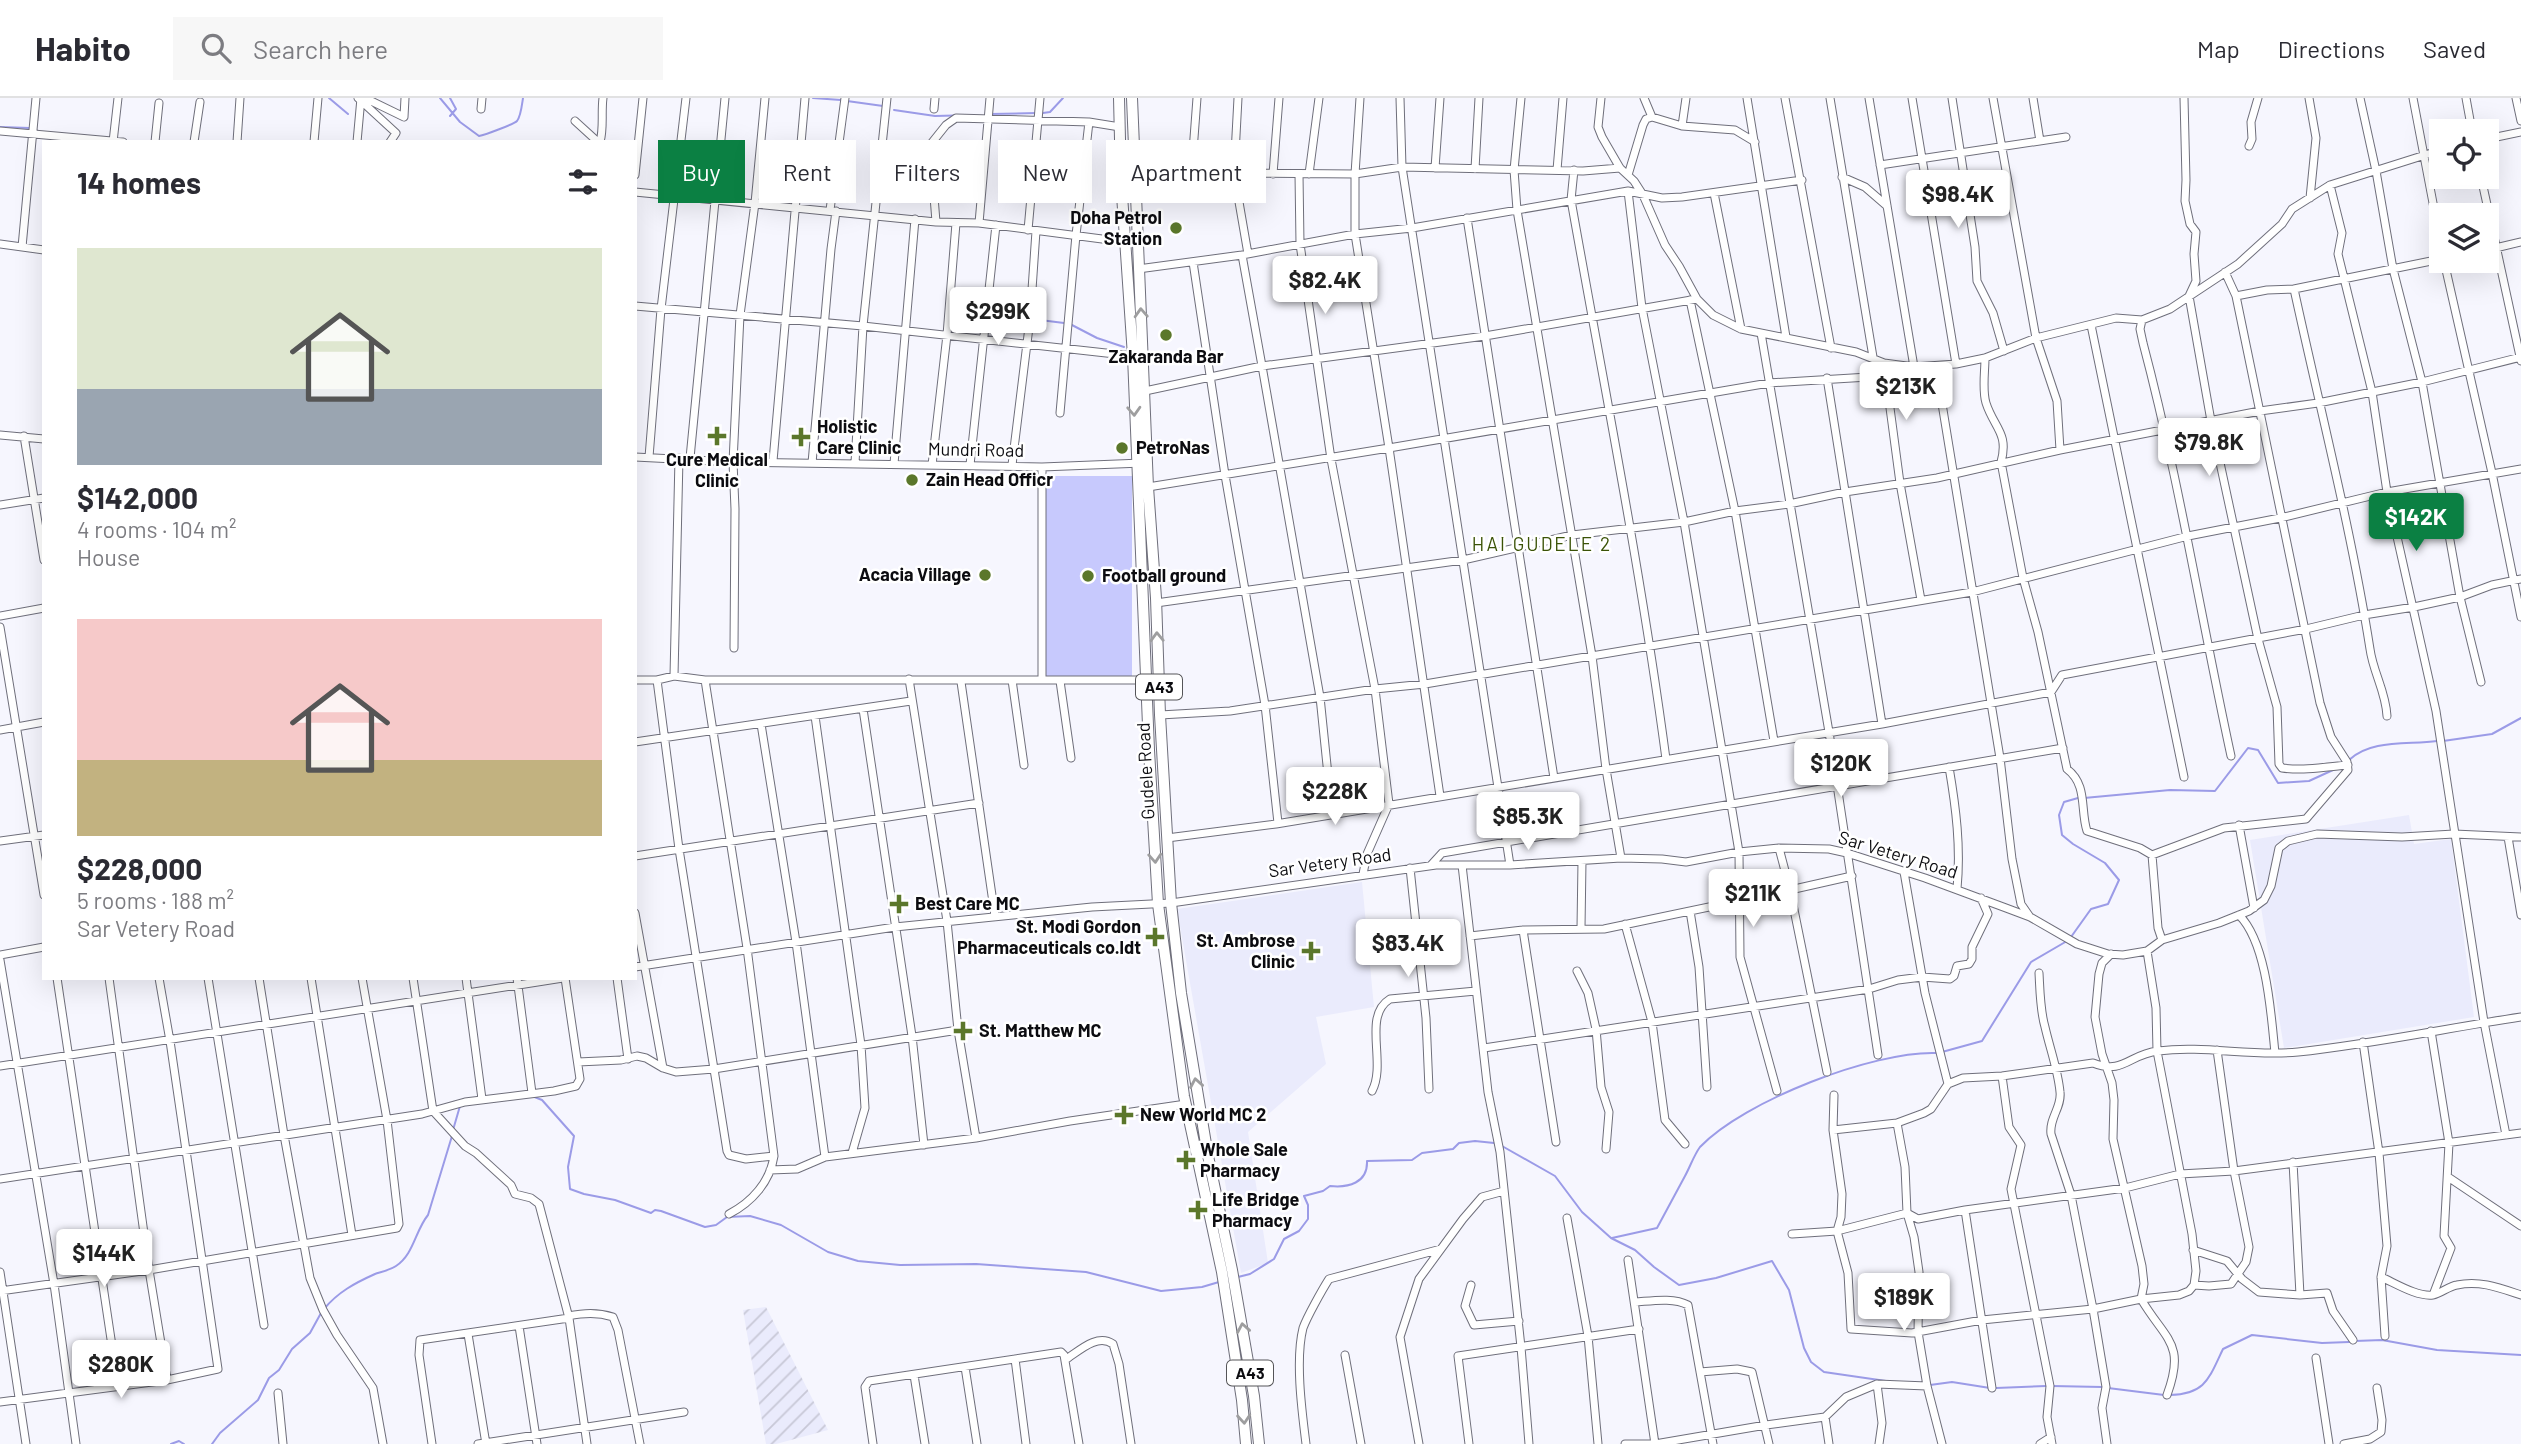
<!DOCTYPE html>
<html lang="en">
<head>
<meta charset="utf-8">
<style>
	:root { --surface:#fff; --page:#f7f7f7; --text:#2b2b33; --muted:#7c7c81; --line:#e1e1e2; --accent:#0b8043 }
	body { margin:0; font-family:Barlow,sans-serif; background:var(--page); color:var(--text); height:100vh; display:flex; flex-direction:column; font-size:26px; white-space:nowrap }
	* { box-sizing:border-box; margin:0 }
	p { font-size:23px; color:var(--muted) }
	.icon { flex:none; width:38px; height:38px; fill:none; stroke:currentColor; stroke-width:2; stroke-linecap:round; stroke-linejoin:round }
	.map { position:relative; flex:1; overflow:hidden }
	.side { position:absolute; left:42px; top:42px; width:595px; height:840px; display:flex; flex-direction:column; background:var(--surface); border-radius:0px; box-shadow:0 7px 28px #0002 }
	.side>* { flex:none }
	.top-card { position:absolute; left:658px; top:42px; width:665px; height:63px; display:flex; gap:14px }
	.controls { position:absolute; left:2429px; top:21px; display:grid; gap:14px }
	.controls a { display:grid; place-items:center; width:70px; height:70px; border-radius:0px; background:var(--surface); box-shadow:0 7px 28px #0002; font-size:35px }
	.price { position:absolute; translate:-50% -60px; padding:0 16px; border-radius:7px; background:#fff; color:#222; font-size:23px; line-height:46px; filter:drop-shadow(0 2px 4px #0008) }
	.price::after { content:''; position:absolute; left:50%; top:42px; width:21px; height:16px; margin-left:-10px; background:inherit; clip-path:polygon(0 0,100% 0,50% 100%) }
	.price.current { background:var(--accent); color:#fff }
	ul { padding:0; list-style:none }
	li { display:grid; align-content:center; gap:14px; height:371px; padding:0 35px }
	li span { display:grid; place-items:center; height:217px; border-radius:0px; color:#555 }
	li>.icon { margin-inline-start:auto }
	span .icon { width:126px; height:126px; fill:#fffc; stroke-width:1 }
	li b { font-size:30px }
	h2 { display:flex; justify-content:space-between; align-items:center; height:84px; padding:0 35px; font-size:30px }
	.tag { padding:0 24px; border-radius:0px; background:var(--surface); box-shadow:0 7px 28px #0002; font-size:24px; line-height:63px }
	.tag.current { background:var(--accent); color:#fff }
	header { display:flex; align-items:center; gap:42px; box-sizing:border-box; height:98px; padding:0 35px; background:var(--surface); border-bottom:2px solid var(--line) }
	header strong { font-size:33px }
	nav { display:flex; gap:38px; margin-inline-start:auto; font-size:24px }
	.search { width:490px; height:63px; background:var(--page); display:flex; align-items:center; gap:18px; box-sizing:border-box; padding:0 24px; border-radius:0px; color:var(--muted); font-size:26px }
	.map>svg:first-child { display:block }
</style>
</head>
<body>
<header>
<strong>Habito</strong>
<div class="search"><svg class="icon" aria-label="search" viewBox="0 0 24 24"><circle cx="10" cy="10" r="6"/><path d="M15 15l6 6"/></svg>Search here</div>
<nav><a>Map</a><a>Directions</a><a>Saved</a></nav>
</header>
<div class="map">
<svg width="2521" height="1346" viewBox="0 0 2521 1346">
	<defs>
		<pattern id="industrial-furrows" width="10" height="10" patternUnits="userSpaceOnUse" patternTransform="scale(1.75)"><rect width="10" height="10" fill="#eaebfc"/><path d="M-1 1l2-2M0 10L10 0M9 11l2-2" fill="none" stroke="#c8c8d7"/></pattern>
	</defs>
	<rect width="100%" height="100%" fill="#f6f6fe"/>
	<path fill="#eaebfc" d="M2409,717l5,29 37,-5 23,178 -190,31 -34,-208z
		M1362,784l12,125 -58,10 10,47 -78,68 20,131 -27,10 -64,-364z"/>
	<path fill="url(#industrial-furrows)" d="M766,1209l62,123 -52,14h-10l-23,-134z"/>
	<path fill="#c7c9fd" d="M1044,378h88v201h-88z"/>
	<g fill="none" stroke-linecap="round" stroke-linejoin="round">
		<path stroke="#9b9be7" stroke-width="2" d="M329,0l19,16
			M440,0l20,24 19,14c6,-1 35,-12 38,-15 4,-5 5,-17 6,-23
			M813,0l28,2
			M847,3l36,5
			M894,12l41,6 39,-1
			M1043,15l7,-1 13,-14
			M990,16l47,-1
			M450,18l6,-7 -6,-11
			M0,29l30,1
			M1032,221l32,4
			M1070,226l27,14 27,9
			M2443,643l49,-7 29,-16
			M2349,662c22,-21 59,-15 88,-19
			M2084,700l86,-8 45,1 33,-43 10,2 20,33 31,-2 24,-11
			M2071,839l20,-28 17,-5 11,-24 -14,-17 -32,-19 -11,-9 -3,-20 5,-13 14,-4
			M1942,954l40,-11 49,-79 36,-21
			M532,998l10,4 32,36 -6,31 2,22 14,5 31,6 36,13 4,-3 6,1 44,16 11,-2 11,-8 23,-1 31,9 47,27 30,9 42,4 76,-1 110,8 75,19 41,-4 17,-5
			M453,1032l7,-24
			M1502,1048l53,30 27,36 29,26 24,12 19,17 25,18 37,-7 56,-17 17,29 15,58 7,14 13,10 62,9
			M1612,1140l45,-10c9,-17 19,-35 28,-52 5,-9 9,-21 15,-29 44,-46 173,-96 236,-94
			M1238,1179l12,-3 24,-15 10,-20 15,-8 9,-12v-14l-4,-9 19,-5 7,-5c18,2 38,-3 37,-25l45,-1 10,-7 31,-4 6,-6 16,-2 19,2
			M324,1211c14,-17 31,-26 51,-35 6,-2 15,-4 21,-8 18,-12 19,-35 32,-51l24,-79
			M2355,1243l27,-1 55,10 84,5
			M1930,1287l22,-3 38,6
			M2052,1288l50,1
			M1996,1290l50,-2
			M2108,1290l56,7
			M2170,1297c36,-1 39,-17 53,-46l29,-14 70,8 27,-1
			M171,1346l8,-3 5,3
			M212,1346l8,-11 38,-33 11,-22 10,-8 13,-21 18,-16 11,-20"/>
		<g stroke="#6f6f7b" stroke-width="9">
			<path id="minor" d="M358,0l38,35 -6,9
				M365,0l39,19 1,-19
				M1238,0l-4,75 14,81
				M1360,0l-5,76v60l34,214 380,-65 116,-7
				M1400,0l2,69 108,698
				M1521,0l-7,72 3,40 75,446 14,113 15,89
				M1601,0l-3,29 4,10 18,31 14,13 9,14 22,50 14,21 18,33 16,16 28,14 115,23 28,11 30,4 42,-3 29,-6 51,-20 80,-20 26,2 28,-11 68,-45 44,-40 10,-15 38,-24 111,-35
				M1644,0l8,19
				M1747,0l39,239
				M1785,0l46,250
				M1830,0l43,259
				M1869,0l45,269
				M1912,0l44,266
				M1952,0l23,149 2,34 16,32 11,38
				M1993,0l43,240 21,63 3,49
				M2033,0l7,43
				M2184,0l2,82 -1,21 5,23 6,8 -2,22 2,27 -7,15 22,125 47,218 19,68 2,57 3,4c23,3 44,-1 66,-3
				M2309,0l7,40 -6,60
				M2360,0l16,73 17,98 29,113 38,215 21,85
				M2413,0l28,147
				M2466,0l6,33
				M2516,0l5,23
				M481,11l1,-11
				M934,11l1,-11
				M575,23l23,21
				M1682,28l4,-28
				M0,33l123,11
				M2487,41l34,-7
				M113,44l5,-44
				M155,44l4,-39
				M194,44l6,-40
				M237,44l3,-44
				M314,44l4,-44
				M357,44l4,-44
				M600,44c4,-14 1,-29 3,-44
				M2249,48l3,-7 -1,-17 7,-24
				M1880,67l186,-28
				M1435,70l5,-70
				M1475,71l4,-71
				M1557,72l6,-72
				M1574,72l-3,30c33,186 70,371 95,559
				M1273,76l6,-76
				M1299,76l1,70 31,215 44,230 14,115 -22,50 -4,20
				M1309,76l10,-76
				M635,77l8,-77
				M1628,77l15,-50 3,-6 6,-2 30,9 53,4 20,12
				M1842,79l23,10 22,19
				M2481,79l40,184
				M1191,80l6,-80
				M1121,82l52,-1 61,-6 121,1 47,-7 181,4 37,-3
				M2330,87l12,48 -4,21 34,138 15,100 49,219 48,311 22,113
				M1628,93l14,117 42,214 55,330 1,105 37,134
				M635,94l301,30 43,1 146,19
				M1714,95l27,136
				M830,112l15,-112
				M1467,120l87,560
				M936,124l-6,-77 16,-20 10,-7 133,4 31,5
				M979,125l11,-125
				M1028,132l12,-132
				M0,146l44,6
				M22,149l14,-149
				M2487,152l34,-8
				M2444,163l48,212 29,144
				M1193,164l32,213 40,230 13,118
				M1138,171l104,-14 113,-21 57,-6 216,-37 34,7 20,-1 120,-17
				M2294,191c26,120 57,239 76,360 3,23 16,43 17,67
				M2236,198l31,-6 27,-1 147,-30
				M1690,202l45,211 39,230
				M635,208l228,20 270,30
				M2142,222l-2,9 3,14c36,136 58,275 88,413
				M2091,227l93,452
				M1761,235l68,399 49,323
				M1985,260c0,14 -3,32 1,45 8,25 23,30 15,59l22,116 15,54 29,137c21,16 13,41 20,62l53,17 12,7
				M1884,265l16,120 21,117
				M1936,269l64,391 12,101 9,45 9,13
				M1827,280l55,346
				M1145,293l117,-25 -20,-111
				M1060,315l16,-178 13,-113
				M0,337l44,4
				M24,338l20,124
				M635,359l98,5 309,5 100,-4
				M649,359l12,-148 25,-211
				M690,360l35,-360
				M773,363l32,-363
				M812,365l19,-214 5,-38
				M855,365l8,-137 24,-228
				M894,366l21,-245
				M932,367l15,-130 9,-112
				M970,367l26,-240
				M1012,367l18,-146 6,-88
				M1148,389l241,-39 51,348
				M0,407l44,-7
				M1156,505l307,-43 109,-25 112,-13 51,-11 54,-7 56,-12 92,-14 123,-28 200,-39 58,-8 104,-21 99,-25
				M0,518l44,-8
				M0,529l44,268
				M734,550l1,-139 -2,-47 7,-147 15,-112 10,-105
				M674,578l5,-218
				M909,581l38,242 11,109 18,108
				M635,582h22l17,-4 31,4h441
				M657,582l22,169 48,302 2,4 17,4 28,-3
				M705,582l42,268 27,208c-4,26 -22,46 -45,58
				M1012,582l12,85
				M1042,582v-213
				M1060,583l11,77
				M961,584l34,234
				M863,611l49,327 12,109
				M1160,617l70,-4 145,-22 50,-5 547,-92 216,-56 92,-18 107,-26 134,-23
				M815,618l46,329 4,63 -13,45
				M761,626l35,218 29,215
				M0,632l44,-8
				M635,644l276,-41
				M1949,669c7,41 12,80 8,122
				M1332,716l-12,-117 -58,-331 223,-30 212,-37
				M2239,727l15,83
				M2508,739l13,78
				M1167,740l109,-14 606,-100 169,-32 11,-17 244,-46 58,-14 50,-8 46,-10 32,-12 29,-6
				M0,743l44,-6
				M1779,750l11,42 62,-14
				M635,758l344,-53
				M1431,767l11,-12 621,-105
				M1462,767l26,227 12,60 21,195 8,97
				M1410,770l16,150 3,71
				M1904,774l21,121 23,91
				M1690,813l9,56 8,120
				M635,815l28,155
				M2239,817c28,28 32,99 36,138
				M1625,826l27,98 13,98 20,24
				M1581,830l1,-67
				M1523,832l33,212
				M1470,838l53,-6 81,-1 186,-39 37,182
				M2162,842l-4,-12 -6,-73 72,-27 82,-9 42,-49 -1,-8 -16,-25 -11,-34 -84,-407 -11,-24
				M2111,856l-9,9 -3,11 -4,43 7,37 10,29 2,17 -1,39 29,127 2,18 -3,15c25,42 45,44 26,96
				M0,857l44,-8
				M0,862l54,324 22,160
				M635,869l260,-40 197,-20 79,-4 265,-38h74l111,-7 41,1 24,3 53,-10 40,-4 50,1 18,4 78,25 81,30 24,9 47,27 31,10 15,1 24,-4 15,-11 57,-17 30,-12 15,-11 7,-14 8,-38 9,-7 29,-7 85,3 52,-3 67,3
				M1577,873l11,22 8,36 5,58 8,25 -3,37
				M2039,875c1,17 1,37 6,54 5,22 13,43 15,65 2,15 -11,26 -9,42l20,61 22,114 13,78 -4,21 5,36
				M57,880l61,408
				M109,880l40,292 18,110
				M208,880l56,347
				M259,880l25,157 26,143 13,32 14,25 36,53 10,56
				M311,880l41,257
				M413,880l20,133 32,35 11,7 35,32 4,9 16,4 8,6 30,114 18,126
				M466,880l16,121
				M517,880l15,115
				M617,880l11,81
				M2431,933l18,112 -5,93 7,12 -18,47
				M2363,944l16,111 8,93 -6,31 4,59
				M1484,950l385,-59 29,-9 24,-3 28,2 4,-3 3,-10 12,-2 3,-5v-12l16,-33 -7,-16
				M578,964l43,-2 16,-4 9,2 17,10 13,4 38,-3 244,-39
				M0,968l563,-88
				M2002,978l7,51 12,18 -10,44 39,197 -3,31 5,27
				M1372,993c15,-28 -10,-75 18,-92l86,-8
				M1834,997l-1,35 9,64 -1,23 -4,14 11,42 3,56 61,4 70,-13 111,-11 48,-10 38,-4 10,-4 5,-6 2,-14 -4,-37 -35,-183 -1,-43 -9,-57
				M1897,1025l8,44 2,46 7,24 5,35 -1,60 9,54 15,58
				M1833,1032l64,-7 27,-10 7,-4 17,-25 15,-6 39,-2 91,-13c31,12 36,-9 65,-12 47,-6 94,6 140,1 75,-8 149,-24 223,-35
				M2293,1064l7,133
				M770,1072l27,-1 28,-12 151,-19 94,-17 116,-17
				M2448,1079l73,49
				M0,1081l422,-65 43,-12 89,-11 22,-5 4,-7 -15,-101
				M1965,1112l27,178
				M1567,1120l21,118 10,108
				M1792,1136l45,-3 70,-18 11,6 47,-9 160,-22 55,-14 54,-3 287,-38
				M2193,1152l34,11 15,18 17,13 41,3 27,-2 6,18 20,29
				M1628,1162l27,184
				M0,1174l26,172
				M2381,1179c14,6 36,20 52,18 7,-1 16,-9 24,-10 23,-5 43,3 64,10
				M1471,1187l-6,21 9,19 45,-4
				M2194,1187l15,1 22,-2 15,-22 3,-15 -15,-76 -17,-121
				M0,1193l149,-21 248,-42 2,-4 -12,-104 -25,-142
				M1635,1204c16,-1 38,-5 53,3l25,139
				M568,1218c16,-3 29,-4 45,1l5,13 22,114
				M519,1228l18,118
				M468,1236l18,110
				M1345,1257l16,89
				M2316,1260l13,86
				M1015,1261l11,85
				M1065,1262c14,-9 32,-27 48,-16l6,20 12,80
				M965,1269l12,77
				M1700,1274l37,-3 15,3 17,72
				M914,1277l11,69
				M1877,1286l5,39 -3,21
				M278,1295l5,51
				M0,1304l167,-22 51,-11 -48,-328 -11,-63
				M1825,1319l4,27
				M432,1346l-13,-89 1,-15 149,-22
				M478,1346l206,-32
				M873,1346l-8,-57 4,-6 192,-29 3,3 15,89
				M1306,1346c-4,-32 -11,-84 -3,-116 4,-11 19,-38 26,-49l112,-30
				M1419,1346l-19,-107 19,-58 44,-60 19,-22 22,-6
				M1469,1346l-11,-88 181,-27
				M1625,1346h30l111,-19 59,-8 21,-20 31,-13 50,2
				M2040,1346l11,-7
				M2344,1346l26,-5 11,-7 1,-12 -5,-32"/>
		</g>
		<g stroke="#6f6f7b" stroke-width="12">
			<path id="highway" d="M1119,0l2,82 12,176 16,394 9,154 26,192 38,176 20,128 4,44
				M1132,0l16,389 8,111 4,117 11,188 10,90 27,163 24,114 22,126 5,48"/>
		</g>
		<use href="#minor" stroke="#fff" stroke-width="7"/>
		<use href="#highway" stroke="#fff" stroke-width="10"/>
	</g>
	<defs><path id="oneway-chevron" d="M-2-3.5L2.5 0L-2 3.5" fill="none" stroke-width="1.6" stroke-linecap="round" stroke-linejoin="round" transform="scale(1.75)"/></defs>
	<g stroke="#9e9e9f">
		<use href="#oneway-chevron" transform="translate(1141 215) rotate(-93)"/>
		<use href="#oneway-chevron" transform="translate(1134 313) rotate(87)"/>
		<use href="#oneway-chevron" transform="translate(1157 539) rotate(-92)"/>
		<use href="#oneway-chevron" transform="translate(1155 760) rotate(86)"/>
		<use href="#oneway-chevron" transform="translate(1196 985) rotate(-100)"/>
		<use href="#oneway-chevron" transform="translate(1243 1230) rotate(-100)"/>
		<use href="#oneway-chevron" transform="translate(1244 1321) rotate(85)"/>
	</g>
	<g fill="#5b772b" stroke="#fff" stroke-width="2.5">
		<circle cx="1176" cy="130" r="7"/>
		<circle cx="1166" cy="237" r="7"/>
		<path d="M713.5 327.5h7v7h7v7h-7v7h-7v-7h-7v-7h7z"/>
		<path d="M797.5 328.5h7v7h7v7h-7v7h-7v-7h-7v-7h7z"/>
		<circle cx="1122" cy="350" r="7"/>
		<circle cx="912" cy="382" r="7"/>
		<circle cx="985" cy="477" r="7"/>
		<circle cx="1088" cy="478" r="7"/>
		<path d="M895.5 795.5h7v7h7v7h-7v7h-7v-7h-7v-7h7z"/>
		<path d="M1151.5 828.5h7v7h7v7h-7v7h-7v-7h-7v-7h7z"/>
		<path d="M1307.5 842.5h7v7h7v7h-7v7h-7v-7h-7v-7h7z"/>
		<path d="M959.5 922.5h7v7h7v7h-7v7h-7v-7h-7v-7h7z"/>
		<path d="M1120.5 1006.5h7v7h7v7h-7v7h-7v-7h-7v-7h7z"/>
		<path d="M1182.5 1051.5h7v7h7v7h-7v7h-7v-7h-7v-7h7z"/>
		<path d="M1194.5 1101.5h7v7h7v7h-7v7h-7v-7h-7v-7h7z"/>
	</g>
	<g text-anchor="middle" stroke-width="5" stroke-linejoin="round" paint-order="stroke">
		<g fill="#fff" stroke="#555558" stroke-width="2">
			<rect x="1136" y="576.5" width="46" height="25" rx="5"/>
			<rect x="1227" y="1262.5" width="46" height="25" rx="5"/>
		</g>
		<g font-size="16" font-weight="bold" fill="#0c0c10">
			<text x="1159" y="595">A43</text>
			<text x="1250" y="1281">A43</text>
		</g>
		<g font-size="18" font-weight="bold" fill="#0c0c10" stroke="#fff" text-anchor="start">
			<text x="1162" y="126" text-anchor="end">Doha Petrol<tspan x="1162" dy="21">Station</tspan></text>
			<text x="1166" y="265" text-anchor="middle">Zakaranda Bar</text>
			<text x="817" y="335">Holistic<tspan x="817" dy="21">Care Clinic</tspan></text>
			<text x="1136" y="356">PetroNas</text>
			<text x="717" y="368" text-anchor="middle">Cure Medical<tspan x="717" dy="21">Clinic</tspan></text>
			<text x="926" y="388">Zain Head Officr</text>
			<text x="971" y="483" text-anchor="end">Acacia Village</text>
			<text x="1102" y="484">Football ground</text>
			<text x="915" y="812">Best Care MC</text>
			<text x="1141" y="835" text-anchor="end">St. Modi Gordon<tspan x="1141" dy="21">Pharmaceuticals co.ldt</tspan></text>
			<text x="1295" y="849" text-anchor="end">St. Ambrose<tspan x="1295" dy="21">Clinic</tspan></text>
			<text x="979" y="939">St. Matthew MC</text>
			<text x="1140" y="1023">New World MC 2</text>
			<text x="1200" y="1058">Whole Sale<tspan x="1200" dy="21">Pharmacy</tspan></text>
			<text x="1212" y="1108">Life Bridge<tspan x="1212" dy="21">Pharmacy</tspan></text>
		</g>
		<g font-size="18" fill="#0c0c10" stroke="#fff">
			<text transform="translate(976 352) rotate(1)" y="6">Mundri Road</text>
			<text transform="translate(1146 673) rotate(-93)" y="6">Gudele Road</text>
			<text transform="translate(1898 757) rotate(17)" y="6">Sar Vetery Road</text>
			<text transform="translate(1330 765) rotate(-8)" y="6">Sar Vetery Road</text>
		</g>
		<g font-size="19" letter-spacing="2" fill="#3b5307" stroke="#fff">
			<text x="1542" y="453">HAI GUDELE 2</text>
		</g>
	</g>
</svg>
<div class="controls">
<a><svg class="icon" aria-label="locate" viewBox="0 0 24 24"><circle cx="12" cy="12" r="6"/><path d="M12 2v4M12 18v4M2 12h4M18 12h4"/></svg></a>
<a><svg class="icon" aria-label="layers" viewBox="0 0 24 24"><path d="M12 4l9 5-9 5-9-5zM3 14l9 5 9-5"/></svg></a>
</div>
<b class="price" style="left:1958px;top:132px">$98.4K</b>
<b class="price" style="left:1325px;top:218px">$82.4K</b>
<b class="price" style="left:998px;top:249px">$299K</b>
<b class="price" style="left:1906px;top:324px">$213K</b>
<b class="price" style="left:2209px;top:380px">$79.8K</b>
<b class="price current" style="left:2416px;top:455px">$142K</b>
<b class="price" style="left:1841px;top:701px">$120K</b>
<b class="price" style="left:1335px;top:729px">$228K</b>
<b class="price" style="left:1528px;top:754px">$85.3K</b>
<b class="price" style="left:1753px;top:831px">$211K</b>
<b class="price" style="left:1408px;top:881px">$83.4K</b>
<b class="price" style="left:104px;top:1191px">$144K</b>
<b class="price" style="left:1904px;top:1235px">$189K</b>
<b class="price" style="left:121px;top:1302px">$280K</b>
<div class="top-card">
<a class="tag current">Buy</a>
<a class="tag">Rent</a>
<a class="tag">Filters</a>
<a class="tag">New</a>
<a class="tag">Apartment</a>
</div>
<section class="side">
<h2>14 homes<svg class="icon" aria-label="filters" viewBox="0 0 24 24"><path d="M4 7h16M4 17h16"/><circle cx="9" cy="7" r="2"/><circle cx="15" cy="17" r="2"/></svg></h2>
<ul>
<li><span style="background:linear-gradient(#dfe7d0 65%,#9aa5b1 0)"><svg class="icon" aria-label="home" viewBox="0 0 24 24"><path d="M3 11l9-7 9 7M6 9v11h12V9"/></svg></span><div><b>$142,000</b><p>4 rooms · 104 m²</p><p>House</p></div></li>
<li><span style="background:linear-gradient(#f6c9c9 65%,#c2b280 0)"><svg class="icon" aria-label="home" viewBox="0 0 24 24"><path d="M3 11l9-7 9 7M6 9v11h12V9"/></svg></span><div><b>$228,000</b><p>5 rooms · 188 m²</p><p>Sar Vetery Road</p></div></li>
</ul>
</section>
</div>
</body>
</html>
